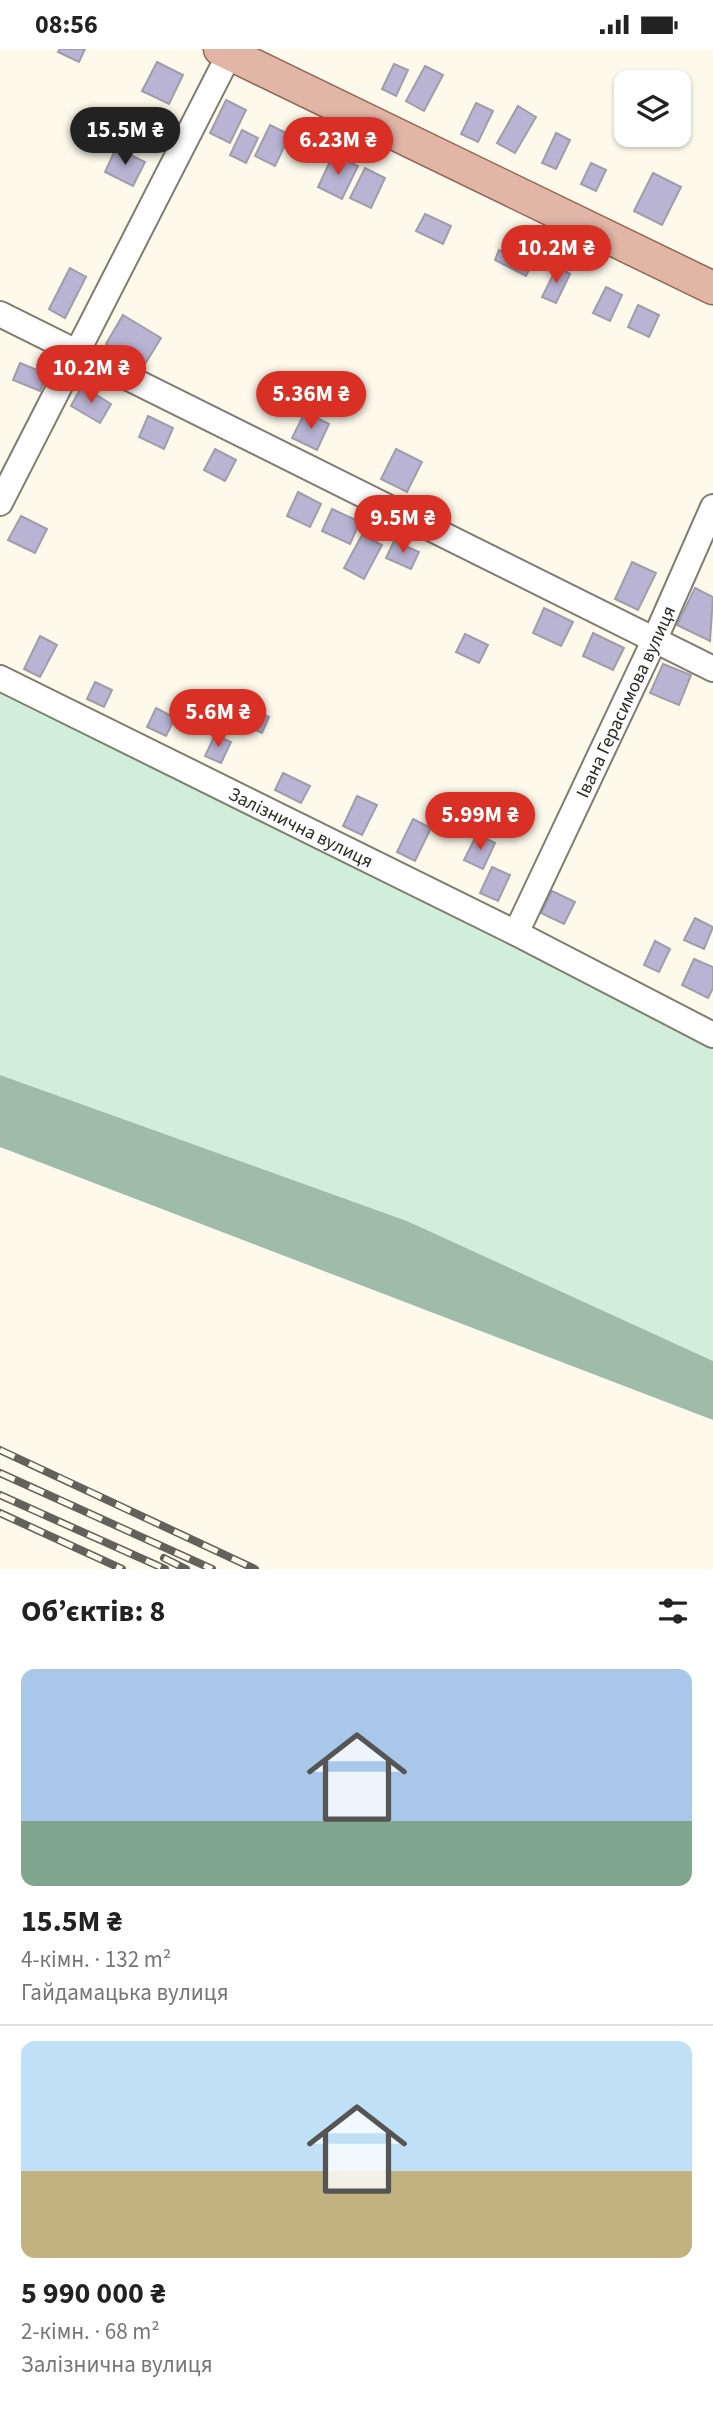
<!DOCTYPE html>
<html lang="uk">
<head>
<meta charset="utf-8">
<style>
	:root { --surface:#fff; --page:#f6f6f6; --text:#222; --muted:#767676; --line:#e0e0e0; --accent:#d93025 }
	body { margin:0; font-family:"Source Sans 3",sans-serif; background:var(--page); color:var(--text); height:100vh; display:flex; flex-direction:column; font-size:26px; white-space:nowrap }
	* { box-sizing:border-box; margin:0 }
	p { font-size:23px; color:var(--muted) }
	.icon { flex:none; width:38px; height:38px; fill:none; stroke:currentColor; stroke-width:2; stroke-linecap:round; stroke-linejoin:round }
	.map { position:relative; height:1520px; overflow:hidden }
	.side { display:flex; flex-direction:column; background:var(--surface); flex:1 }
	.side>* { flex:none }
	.buttons { position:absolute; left:614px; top:21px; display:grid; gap:14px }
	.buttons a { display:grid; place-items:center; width:77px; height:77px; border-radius:14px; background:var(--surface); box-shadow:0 2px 5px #0004; font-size:35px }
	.price { position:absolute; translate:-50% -60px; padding:0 16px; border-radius:24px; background:var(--accent); color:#fff; font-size:23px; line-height:46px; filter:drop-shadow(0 2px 4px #0008) }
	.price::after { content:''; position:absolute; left:50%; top:42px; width:21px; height:16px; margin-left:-10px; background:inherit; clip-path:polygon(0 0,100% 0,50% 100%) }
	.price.selected { background:#222; color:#fff }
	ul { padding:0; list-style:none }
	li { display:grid; align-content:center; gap:14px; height:371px; padding:0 21px }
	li+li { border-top:2px solid var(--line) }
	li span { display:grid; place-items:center; height:217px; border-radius:14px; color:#555 }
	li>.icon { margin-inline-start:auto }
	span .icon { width:126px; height:126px; fill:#fffc; stroke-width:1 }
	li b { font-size:30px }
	h2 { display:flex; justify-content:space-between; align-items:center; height:84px; padding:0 21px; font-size:30px }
	.status { display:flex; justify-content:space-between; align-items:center; height:49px; padding:0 35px; background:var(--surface); direction:ltr }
	.status svg { height:19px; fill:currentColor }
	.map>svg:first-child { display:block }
</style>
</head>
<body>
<div class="status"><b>08:56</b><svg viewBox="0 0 49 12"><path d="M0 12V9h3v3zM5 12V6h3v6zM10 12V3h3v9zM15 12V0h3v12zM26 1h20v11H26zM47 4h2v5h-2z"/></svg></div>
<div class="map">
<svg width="713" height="1520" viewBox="0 0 713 1520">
	<rect width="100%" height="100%" fill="#fdfaec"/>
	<path fill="#d1eeda" d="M0,629l713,357v326l-306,-140 -407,-146z"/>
	<path fill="#9ebca8" d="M0,1026l407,146 306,140v59l-713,-273z"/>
	<path fill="#b9b4d3" stroke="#9f9daa" stroke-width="2" d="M60,0h25l-6,13 -21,-10z
		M157,13l26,13 -14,29 -27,-13z
		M394,15l14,6 -12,26 -14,-7z
		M425,17l18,9 -19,36 -18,-10z
		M226,51l20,10 -16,33 -20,-10z
		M476,54l17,8 -15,31 -17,-8z
		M518,57l18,11 -21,36 -18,-10z
		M270,76l20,10 -15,31 -20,-10z
		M242,81l16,8 -12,25 -16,-8z
		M556,84l14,7 -14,29 -14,-6z
		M116,99l29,14 -12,24 -28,-14z
		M333,106l25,11 -16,33 -24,-12z
		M591,114l15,7 -10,21 -15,-7z
		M365,119l20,10 -14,30 -21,-10z
		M653,124l28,14 -19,38 -28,-14z
		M425,165l26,12 -8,18 -27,-13z
		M499,201l32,16 -5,10 -31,-16z
		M557,218l13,7 -14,29 -14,-6z
		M70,219l16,9 -21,41 -16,-9z
		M606,238l16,8 -12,26 -17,-8z
		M638,256l21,10 -10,22 -21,-10z
		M123,266l38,23 -18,29 -37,-23z
		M20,314l27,11 -7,17 -27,-11z
		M82,337l29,18 -11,19 -29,-17z
		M305,363l24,12 -12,26 -25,-12z
		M148,367l25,12 -9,21 -25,-12z
		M215,400l21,11 -11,21 -21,-11z
		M396,400l26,13 -15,30 -26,-13z
		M298,443l23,12 -11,23 -23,-11z
		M332,460l28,13 -10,22 -28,-13z
		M21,467l26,13 -12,24 -27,-13z
		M362,486l20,10 -18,34 -20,-11z
		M394,492l25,11 -8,17 -25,-11z
		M632,513l24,11 -18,37 -23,-11z
		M695,539l18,9 -3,44 -33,-16z
		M544,559l29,14 -12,24 -28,-13z
		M593,584l31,15 -11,22 -30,-14z
		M465,585l23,11 -9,18 -23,-11z
		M40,587l17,9 -17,32 -16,-8z
		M663,615l28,11 -12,30 -29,-12z
		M95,633l17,8 -8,17 -17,-8z
		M156,659l19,10 -9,18 -19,-9z
		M259,663l10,5 -7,16 -11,-5z
		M215,686l16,7 -10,21 -16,-7z
		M283,724l27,13 -9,17 -26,-13z
		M357,747l20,9 -15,30 -19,-9z
		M413,770l18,9 -16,33 -18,-9z
		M477,785l18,9 -12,26 -19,-9z
		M492,818l18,8 -12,26 -18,-8z
		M552,842l23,11 -11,22 -23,-11z
		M695,869l18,9 -9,22 -20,-9z
		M655,892l15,8 -11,23 -15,-7z
		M694,910l19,8v21l-5,10 -26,-13z"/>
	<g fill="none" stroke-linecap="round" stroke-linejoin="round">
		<g stroke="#7f7c70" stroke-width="28">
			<g id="minor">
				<path d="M0,265l713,355"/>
				<path d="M0,454l232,-454"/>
				<path id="s1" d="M0,629l516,255 197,102"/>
				<path id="s2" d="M516,884l138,-292 59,-134"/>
			</g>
		</g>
		<g stroke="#946554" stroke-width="35">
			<path id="major" d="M220,0l493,239"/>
		</g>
		<use href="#minor" stroke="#fff" stroke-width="24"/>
		<use href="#major" stroke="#e1b6a7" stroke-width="32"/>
		<g stroke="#63615a" stroke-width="8">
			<path id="rail" d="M0,1401l255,119
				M0,1424l212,96
				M0,1446l165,74
				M0,1464l122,56
				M164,1509l22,11"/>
		</g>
		<use href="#rail" stroke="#fdfaec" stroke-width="5" stroke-dasharray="16" stroke-linecap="butt"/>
	</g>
	<g text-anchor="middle" stroke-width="5" stroke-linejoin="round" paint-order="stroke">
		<g font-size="19" fill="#2b2a25" stroke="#fdfaec">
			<text dy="7" stroke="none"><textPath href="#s2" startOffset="256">Івана Герасимова вулиця</textPath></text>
			<text dy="7" stroke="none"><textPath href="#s1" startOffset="336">Залізнична вулиця</textPath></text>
		</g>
	</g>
</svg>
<div class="buttons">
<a><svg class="icon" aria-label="layers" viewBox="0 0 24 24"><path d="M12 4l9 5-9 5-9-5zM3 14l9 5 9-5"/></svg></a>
</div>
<b class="price selected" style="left:125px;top:118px">15.5M ₴</b>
<b class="price" style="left:338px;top:128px">6.23M ₴</b>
<b class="price" style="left:556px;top:236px">10.2M ₴</b>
<b class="price" style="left:91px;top:356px">10.2M ₴</b>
<b class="price" style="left:311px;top:382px">5.36M ₴</b>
<b class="price" style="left:403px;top:506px">9.5M ₴</b>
<b class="price" style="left:218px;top:700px">5.6M ₴</b>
<b class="price" style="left:480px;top:803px">5.99M ₴</b>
</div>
<section class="side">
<h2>Об’єктів: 8<svg class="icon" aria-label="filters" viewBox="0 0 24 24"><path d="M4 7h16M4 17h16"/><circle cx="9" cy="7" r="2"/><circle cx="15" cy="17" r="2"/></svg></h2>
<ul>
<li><span style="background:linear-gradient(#a9c7e8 70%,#7fa58c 0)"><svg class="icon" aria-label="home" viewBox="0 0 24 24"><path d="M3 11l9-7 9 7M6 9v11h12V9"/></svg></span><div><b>15.5M ₴</b><p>4-кімн. · 132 m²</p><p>Гайдамацька вулиця</p></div></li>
<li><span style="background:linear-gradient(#bfe0f5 60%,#c2b280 0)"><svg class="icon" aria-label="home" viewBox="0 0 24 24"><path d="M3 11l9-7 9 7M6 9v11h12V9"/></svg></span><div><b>5 990 000 ₴</b><p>2-кімн. · 68 m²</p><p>Залізнична вулиця</p></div></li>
</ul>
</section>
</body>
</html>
